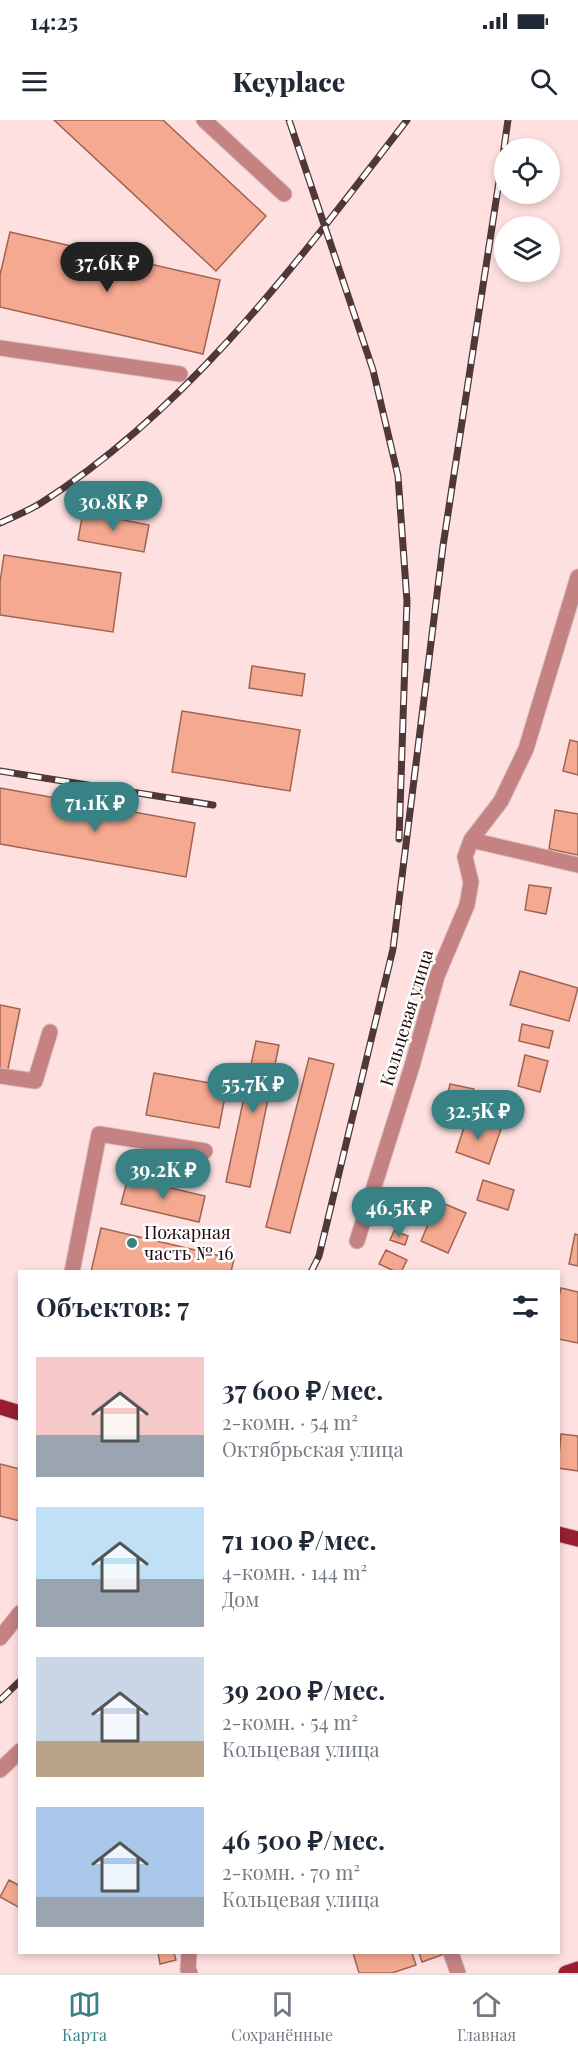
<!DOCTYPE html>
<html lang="ru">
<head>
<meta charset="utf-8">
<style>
	:root { --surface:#fff; --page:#f2f2f3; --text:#1f2937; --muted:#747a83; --line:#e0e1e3; --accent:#388184 }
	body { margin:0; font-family:"Playfair Display",serif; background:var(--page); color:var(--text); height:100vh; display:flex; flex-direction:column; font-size:22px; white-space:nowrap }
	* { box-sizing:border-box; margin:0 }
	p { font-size:20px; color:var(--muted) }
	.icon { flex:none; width:33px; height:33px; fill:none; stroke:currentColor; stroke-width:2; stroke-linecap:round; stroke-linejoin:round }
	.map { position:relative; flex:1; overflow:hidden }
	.drawer { position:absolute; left:18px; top:1150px; width:542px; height:684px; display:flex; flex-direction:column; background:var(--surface); border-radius:0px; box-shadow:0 3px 9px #0003 }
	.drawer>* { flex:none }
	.controls { position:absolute; left:494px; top:18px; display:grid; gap:12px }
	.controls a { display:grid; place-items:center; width:66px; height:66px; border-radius:50%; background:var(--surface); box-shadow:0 3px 9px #0003; font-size:30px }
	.price { position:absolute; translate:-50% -51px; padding:0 14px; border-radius:21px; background:var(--accent); color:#fff; font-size:20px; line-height:39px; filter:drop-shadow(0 2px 3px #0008) }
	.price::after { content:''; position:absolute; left:50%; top:36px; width:18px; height:14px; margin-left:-9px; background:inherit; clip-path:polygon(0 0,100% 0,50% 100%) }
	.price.on { background:#222; color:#fff }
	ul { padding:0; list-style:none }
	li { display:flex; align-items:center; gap:18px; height:150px; padding:0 18px }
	li span { display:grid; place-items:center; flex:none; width:168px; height:120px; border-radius:0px; color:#555 }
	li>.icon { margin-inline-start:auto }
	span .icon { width:72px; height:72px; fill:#fffc; stroke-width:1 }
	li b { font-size:26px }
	h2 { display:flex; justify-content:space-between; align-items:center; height:72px; padding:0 18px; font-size:26px }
	.status { display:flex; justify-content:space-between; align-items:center; height:42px; padding:0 30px; background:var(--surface); direction:ltr }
	.status svg { height:16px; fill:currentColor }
	header { display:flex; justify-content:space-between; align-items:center; height:78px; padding:0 18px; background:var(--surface); font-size:27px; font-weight:800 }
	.tab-bar { display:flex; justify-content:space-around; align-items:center; height:84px; border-top:2px solid var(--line); background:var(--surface); font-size:16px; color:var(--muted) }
	.tab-bar a { display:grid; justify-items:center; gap:3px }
	.tab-bar .on { color:var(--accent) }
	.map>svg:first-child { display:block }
</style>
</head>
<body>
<div class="status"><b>14:25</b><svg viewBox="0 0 49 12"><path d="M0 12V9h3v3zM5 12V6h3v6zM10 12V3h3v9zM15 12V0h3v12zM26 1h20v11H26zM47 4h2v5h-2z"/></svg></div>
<header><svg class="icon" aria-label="menu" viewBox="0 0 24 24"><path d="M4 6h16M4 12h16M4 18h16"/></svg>Keyplace<svg class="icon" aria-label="search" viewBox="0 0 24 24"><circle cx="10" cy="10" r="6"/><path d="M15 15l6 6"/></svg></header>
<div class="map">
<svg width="578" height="1853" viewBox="0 0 578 1853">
	<rect width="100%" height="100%" fill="#fde0df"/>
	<path fill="#f6a991" stroke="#9f6452" stroke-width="1.5" d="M54,0h109l103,96 -50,55z
		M10,112l210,48 -17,74 -203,-47v-32z
		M83,392l66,13 -5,27 -66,-12z
		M4,435l117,18 -8,59 -113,-17v-33z
		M252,546l53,8 -3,22 -53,-8z
		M182,591l118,19 -10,61 -118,-19z
		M570,620l8,2v33l-15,-4z
		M0,668l195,35 -9,54 -186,-33z
		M555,690l23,4v41l-29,-6z
		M529,765l22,3 -5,26 -21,-4z
		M520,851l58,17 -9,33 -59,-16z
		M0,885l20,4 -13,65 -7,-1z
		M522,904l31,7 -4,17 -30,-7z
		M256,921l23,4 -29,142 -24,-5z
		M525,935l23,6 -8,31 -22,-6z
		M309,938l25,6 -44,169 -24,-6z
		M154,953l73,13 -8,42 -73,-13z
		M450,964l24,5 -3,15 -24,-5z
		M467,998l34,11 -12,35 -33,-12z
		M128,1058l77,18 -6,26 -78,-18z
		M483,1060l31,10 -6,20 -31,-10z
		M438,1081l28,12 -18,40 -27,-12z
		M101,1108l133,31 -3,13h-140z
		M394,1111l14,5 -3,9 -15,-5z
		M575,1114l3,1v31l-9,-2z
		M386,1130l21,10 -6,12h-5l-17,-8z
		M561,1168l17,4v51l-20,-4v-38z
		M561,1314l17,2v35l-20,-3z
		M0,1344l20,5v52l-20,-5z
		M9,1760l11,6v22l-20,-11z
		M158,1833h16l2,7 -16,4z
		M353,1833h59l4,12 -24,8h-33z
		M419,1833h28l-25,9z"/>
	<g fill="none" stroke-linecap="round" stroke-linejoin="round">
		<g stroke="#dabebd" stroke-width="17">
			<path id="minor" d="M204,0l80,74
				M0,228l180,26
				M471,720l107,25
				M0,956l35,5 15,-49
				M357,1121l55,-175 25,-90 30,-71 4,-23 -6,-25 6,-17 30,-39 25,-52 52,-172
				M72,1152l27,-138 106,17
				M0,1518l20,-25
				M0,1650l20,-19
				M189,1833l-1,17 2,3
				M451,1833l7,20"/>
		</g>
		<g stroke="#dabebd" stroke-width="17">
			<path id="major" d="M0,1287l20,6
				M558,1414l20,5
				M566,1853l12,-4"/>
		</g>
		<use href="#minor" stroke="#c48283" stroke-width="15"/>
		<use href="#major" stroke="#971f31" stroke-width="15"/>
		<g stroke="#503738" stroke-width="7">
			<path id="rail" d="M289,0l84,250 25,106 9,125 -8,238
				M504,28l4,-28
				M0,403c13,-6 28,-12 41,-20 150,-96 258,-243 366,-383
				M0,651l213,34
				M311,1152l8,-16 74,-307 50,-403 61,-397
				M0,1580l20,-19"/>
		</g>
		<use href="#rail" stroke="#fff" stroke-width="4.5" stroke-dasharray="14" stroke-linecap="butt"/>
	</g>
	<circle fill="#388184" stroke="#fff" stroke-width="2" cx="132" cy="1123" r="6"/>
	<g text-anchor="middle" stroke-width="5" stroke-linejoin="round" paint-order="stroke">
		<g font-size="18" fill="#230b0d" stroke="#fff">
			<text transform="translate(407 898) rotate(-73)" y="6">Кольцевая улица</text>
		</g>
		<g font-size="18" fill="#230b0d" stroke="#fff" text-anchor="start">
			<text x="144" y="1119">Пожарная<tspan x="144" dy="21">часть № 16</tspan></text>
		</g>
	</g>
</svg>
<div class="controls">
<a><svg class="icon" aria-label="locate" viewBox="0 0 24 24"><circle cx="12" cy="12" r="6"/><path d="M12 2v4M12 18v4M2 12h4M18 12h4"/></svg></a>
<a><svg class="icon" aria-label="layers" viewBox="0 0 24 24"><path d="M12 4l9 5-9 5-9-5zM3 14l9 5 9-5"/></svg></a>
</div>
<b class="price on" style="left:107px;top:173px">37.6K ₽</b>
<b class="price" style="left:113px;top:412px">30.8K ₽</b>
<b class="price" style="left:95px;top:713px">71.1K ₽</b>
<b class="price" style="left:253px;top:994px">55.7K ₽</b>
<b class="price" style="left:478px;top:1021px">32.5K ₽</b>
<b class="price" style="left:163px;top:1080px">39.2K ₽</b>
<b class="price" style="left:399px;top:1118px">46.5K ₽</b>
<section class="drawer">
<h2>Объектов: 7<svg class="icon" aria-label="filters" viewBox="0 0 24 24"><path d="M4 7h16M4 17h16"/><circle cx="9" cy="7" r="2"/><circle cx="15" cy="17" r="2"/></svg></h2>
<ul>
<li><span style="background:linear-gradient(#f6c9c9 65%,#9aa5b1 0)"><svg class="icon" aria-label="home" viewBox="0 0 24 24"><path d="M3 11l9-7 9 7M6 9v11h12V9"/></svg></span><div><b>37 600 ₽/мес.</b><p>2-комн. · 54 m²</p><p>Октябрьская улица</p></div></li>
<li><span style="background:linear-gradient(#bfe0f5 60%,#9aa5b1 0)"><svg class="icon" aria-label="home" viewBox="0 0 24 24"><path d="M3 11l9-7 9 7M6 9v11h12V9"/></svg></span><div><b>71 100 ₽/мес.</b><p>4-комн. · 144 m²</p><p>Дом</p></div></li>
<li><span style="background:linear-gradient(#c9d6e8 70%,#b9a48a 0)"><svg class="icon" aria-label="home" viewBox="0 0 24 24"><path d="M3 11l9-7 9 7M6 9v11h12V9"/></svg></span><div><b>39 200 ₽/мес.</b><p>2-комн. · 54 m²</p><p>Кольцевая улица</p></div></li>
<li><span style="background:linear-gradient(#a9c7e8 75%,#9aa5b1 0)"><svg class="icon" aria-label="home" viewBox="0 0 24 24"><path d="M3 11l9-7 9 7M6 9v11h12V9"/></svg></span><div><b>46 500 ₽/мес.</b><p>2-комн. · 70 m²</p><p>Кольцевая улица</p></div></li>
</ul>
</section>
</div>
<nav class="tab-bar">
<a class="on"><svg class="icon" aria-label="map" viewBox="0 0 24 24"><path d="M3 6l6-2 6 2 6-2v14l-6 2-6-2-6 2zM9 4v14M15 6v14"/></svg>Карта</a>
<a><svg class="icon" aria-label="saved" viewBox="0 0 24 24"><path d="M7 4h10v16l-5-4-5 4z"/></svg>Сохранённые</a>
<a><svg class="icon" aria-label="home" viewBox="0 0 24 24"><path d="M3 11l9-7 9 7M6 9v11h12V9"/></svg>Главная</a>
</nav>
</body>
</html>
